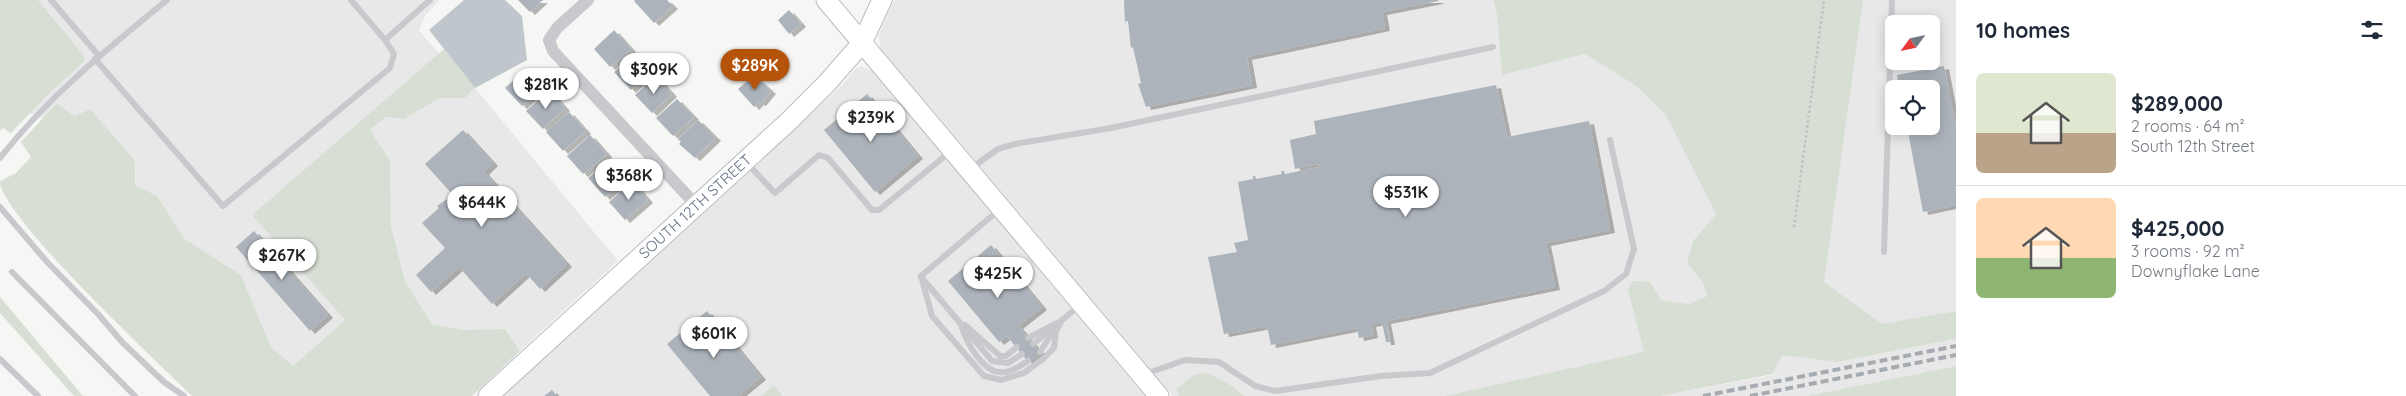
<!DOCTYPE html>
<html lang="en">
<head>
<meta charset="utf-8">
<style>
	:root { --surface:#fff; --page:#f2f2f3; --text:#1f2937; --muted:#747a83; --line:#e0e1e3; --accent:#b45309 }
	body { margin:0; font-family:Quicksand,sans-serif; background:var(--page); color:var(--text); height:100vh; display:flex; flex-direction:column; font-size:19px; white-space:nowrap }
	* { box-sizing:border-box; margin:0 }
	p { font-size:16px; color:var(--muted) }
	.icon { flex:none; width:28px; height:28px; fill:none; stroke:currentColor; stroke-width:2; stroke-linecap:round; stroke-linejoin:round }
	.map { position:relative; flex:1; overflow:hidden }
	.drawer { display:flex; flex-direction:column; background:var(--surface); width:450px }
	.drawer>* { flex:none }
	.needle { width:32px; rotate:237deg }
	.tools { position:absolute; left:1885px; top:15px; display:grid; gap:10px }
	.tools a { display:grid; place-items:center; width:55px; height:55px; border-radius:8px; background:var(--surface); box-shadow:0 2px 12px #0003; font-size:25px }
	.price { position:absolute; translate:-50% -42px; padding:0 11px; border-radius:18px; background:#fff; color:#222; font-size:16px; line-height:32px; filter:drop-shadow(0 1px 2px #0008) }
	.price::after { content:''; position:absolute; left:50%; top:30px; width:15px; height:11px; margin-left:-8px; background:inherit; clip-path:polygon(0 0,100% 0,50% 100%) }
	.price.current { background:var(--accent); color:#fff }
	ul { padding:0; list-style:none }
	li { display:flex; align-items:center; gap:15px; height:125px; padding:0 20px }
	li+li { border-top:1px solid var(--line) }
	li span { display:grid; place-items:center; flex:none; width:140px; height:100px; border-radius:8px; color:#555 }
	li>.icon { margin-inline-start:auto }
	span .icon { width:60px; height:60px; fill:#fffc; stroke-width:1 }
	li b { font-size:21px }
	h2 { display:flex; justify-content:space-between; align-items:center; height:60px; padding:0 20px; font-size:21px }
	main { display:flex; flex:1; min-height:0 }
	.map>svg:first-child { display:block }
</style>
</head>
<body>
<main>
<div class="map">
<svg width="1956" height="396" viewBox="0 0 1956 396">
	<defs>
		<filter id="shadow"><feDropShadow dx="5" dy="3" stdDeviation="0" flood-color="#0004"/></filter>
	</defs>
	<rect width="100%" height="100%" fill="#f6f7f4"/>
	<path fill="#e7e8e7" fill-rule="evenodd" d="M0,0h439l-14,16 -6,14 20,24 -187,161 93,105 -52,46 -22,-19 -30,-72 -56,-36 -28,-43 -22,-11 -46,-76 -13,7 -19,-13 -14,15 -14,-5z
		M894,0h599l4,15 5,60 83,-21 51,32 29,28 51,100 -23,27 -6,22 16,20 4,13 -18,8 -28,-4 -1,64 -160,32h-327l-292,-347 -3,-13z
		M1863,0h93v311l-74,14 -59,-43zM1894,24h37v37h-37zM1894,89h37v37h-37z
		M861,66l11,5 273,325h-362l-9,-11 -13,11h-259l259,-235 84,-79 10,-13z
		M475,88l143,173 -98,90 -15,-22 -40,1 -33,-6 -27,-43 -14,-55 -1,-66 -20,-30 16,-13 18,2 36,-21h25z
		M1956,339v27l-149,30h-147l113,-21 9,-20 55,7z"/>
	<path fill="#d7ded4" d="M0,0h38l46,56v5l-11,11 -21,18 -41,43 -8,-5 -3,3z
		M1493,0h370l-39,282 58,42 74,-13v28l-119,23 -55,-7 -9,19 -113,22h-215l199,-44 -16,-63 5,-8 17,1 11,18 28,4 18,-8 -4,-13 -16,-20 6,-22 23,-27 -51,-100 -29,-28 -51,-32 -83,21 -5,-60z
		M444,49l31,39 -10,10h-25l-36,21 -18,-2 -16,13 20,30 1,66 14,55 27,43 33,6 40,-1 15,22 -48,45h-280c-32,-32 -192,-180 -192,-215l16,-8 15,-16 -10,-15 36,-39 18,13 15,-7 45,52v24l22,11 28,43 56,36 30,72 22,19 52,-46 -93,-105z
		M0,297l83,99h-9l-74,-83z
		M1956,366v30h-149z
		M1208,373l24,13 12,10h-65l-3,-7 19,-15z
		M774,385l9,11h-22z"/>
	<path fill="#bfc7cd" d="M464,0h41l17,16 5,44 -52,28 -46,-58z"/>
	<path fill="#acb3ba" filter="url(#shadow)" d="M518,0h25l-13,12z
		M635,0h32l6,6 -19,17 -20,-22z
		M1124,0h314v1l-56,11 3,16 -138,29 5,28 -106,22 -8,-23 3,-1 -8,-36 -2,1 -3,-27 -3,1z
		M789,10l12,14 -12,10 -11,-14z
		M614,30l17,19 -21,18 -16,-18z
		M635,53l17,18 -21,19 -17,-18z
		M1944,66l12,62v77l-33,7 -16,-86h24v-37h-32l-2,-14z
		M527,68l17,18 -22,20 -17,-18z
		M754,75l17,16 -10,12 -2,-1 -5,5 -16,-18z
		M656,76l16,18 -20,19 -17,-18z
		M1496,85l11,52 82,-16 21,109 -64,13 9,44 -169,34 4,21h-4l-4,-20 -11,2 2,11 -14,3 -2,-10 -86,17 -4,-19 -43,8 -16,-77 29,-5 -3,-9 14,-3 -10,-58 15,-3v-3h2l1,3 26,-5 -1,-3h3l1,3 35,-7 -1,-3 -24,5 -5,-29 26,-6 -2,-13z
		M549,90l16,18 -22,21 -17,-18z
		M867,94l51,62 -43,36 -51,-62z
		M677,99l17,18 -21,19 -17,-18z
		M569,112l17,19 -23,20 -17,-19z
		M698,120l18,18 -21,20 -16,-14 2,-2 -3,-3z
		M463,130l30,33 -9,9 83,92 -27,25 -14,-16 -34,31 -33,-37 -28,25 -15,-17 29,-27 -23,-25 17,-15 -2,-2 16,-11 -28,-31z
		M590,135l17,19 -24,20 -16,-18z
		M611,158l17,19 -23,20 -17,-19z
		M632,181l16,19 -23,20 -16,-18z
		M254,231l74,84 -18,16 -74,-84z
		M991,245l51,62 -24,19 23,27 -12,10 -22,-27 -8,6 -51,-61z
		M707,311l54,66 -23,19h-28l-43,-52z
		M552,390l5,6h-13z"/>
	<g fill="none" stroke-linecap="round" stroke-linejoin="round">
		<g stroke="#b9bcc2" stroke-width="21">
			<g id="secondary">
				<path d="M826,0l333,396"/>
				<path id="s1" d="M488,396l301,-275 38,-38 35,-40 20,-43"/>
			</g>
		</g>
		<path stroke="#c0c1c4" stroke-width="2.5" stroke-dasharray="2.5 2.5" stroke-linecap="butt" d="M895,123l9,-7
			M1794,227l30,-227"/>
		<path stroke="#c7c9cd" stroke-width="6" d="M51,0l48,56
			M351,0l34,40 45,-40
			M95,59l128,147 167,-138 4,-14 -9,-14
			M0,158c48,-61 107,-109 167,-158
			M746,162l29,31 44,-38 9,3 44,52h7l71,-58
			M970,169l28,-20 17,-5 96,-16 382,-81
			M0,207l47,55 51,52 25,29 41,39 20,14
			M1884,252l8,-252
			M12,272l123,124
			M921,276l11,40 52,60 17,4 23,-7 20,-15 10,-10 2,-17 6,-11 17,-14
			M921,276l79,-67
			M923,279l69,82 16,2 14,-9
			M965,325l35,31h6l11,-9
			M962,328c5,14 19,42 37,44 10,2 21,-6 29,-11
			M1028,338l33,-17
			M1033,344l19,-15
			M1040,352l16,-25
			M0,359l38,37
			M1145,374l40,-14 34,2 36,24 20,5 106,-15 49,-3 174,-82 22,-17 8,-25 -24,-109"/>
		<path stroke="#c7c9cd" stroke-width="12" d="M588,0l-31,28 -8,12 4,11 143,154"/>
		<use href="#secondary" stroke="#fff" stroke-width="19"/>
		<path stroke="#a6abb2" stroke-width="4" stroke-dasharray="8 4" stroke-linecap="butt" d="M1703,396l253,-50
			M1750,396l206,-41"/>
	</g>
	<g text-anchor="middle" stroke-width="5" stroke-linejoin="round" paint-order="stroke">
		<g font-size="15" fill="#657386" stroke="#fff">
			<text dy="5" stroke="none"><textPath href="#s1" startOffset="281">SOUTH 12TH STREET</textPath></text>
		</g>
	</g>
</svg>
<div class="tools">
<a><svg class="needle" viewBox="-14 -14 28 28"><path d="M0-13l5 13h-10z" fill="#e53935"/><path d="M0 13l5-13h-10z" fill="#747a83"/></svg></a>
<a><svg class="icon" aria-label="locate" viewBox="0 0 24 24"><circle cx="12" cy="12" r="6"/><path d="M12 2v4M12 18v4M2 12h4M18 12h4"/></svg></a>
</div>
<b class="price current" style="left:755px;top:91px">$289K</b>
<b class="price" style="left:654px;top:95px">$309K</b>
<b class="price" style="left:546px;top:110px">$281K</b>
<b class="price" style="left:871px;top:143px">$239K</b>
<b class="price" style="left:629px;top:201px">$368K</b>
<b class="price" style="left:1406px;top:218px">$531K</b>
<b class="price" style="left:482px;top:228px">$644K</b>
<b class="price" style="left:282px;top:281px">$267K</b>
<b class="price" style="left:998px;top:299px">$425K</b>
<b class="price" style="left:714px;top:359px">$601K</b>
</div>
<section class="drawer">
<h2>10 homes<svg class="icon" aria-label="filters" viewBox="0 0 24 24"><path d="M4 7h16M4 17h16"/><circle cx="9" cy="7" r="2"/><circle cx="15" cy="17" r="2"/></svg></h2>
<ul>
<li><span style="background:linear-gradient(#dfe7d0 60%,#b9a48a 0)"><svg class="icon" aria-label="home" viewBox="0 0 24 24"><path d="M3 11l9-7 9 7M6 9v11h12V9"/></svg></span><div><b>$289,000</b><p>2 rooms · 64 m²</p><p>South 12th Street</p></div></li>
<li><span style="background:linear-gradient(#ffd9b3 60%,#8fb573 0)"><svg class="icon" aria-label="home" viewBox="0 0 24 24"><path d="M3 11l9-7 9 7M6 9v11h12V9"/></svg></span><div><b>$425,000</b><p>3 rooms · 92 m²</p><p>Downyflake Lane</p></div></li>
</ul>
</section>
</main>
</body>
</html>
